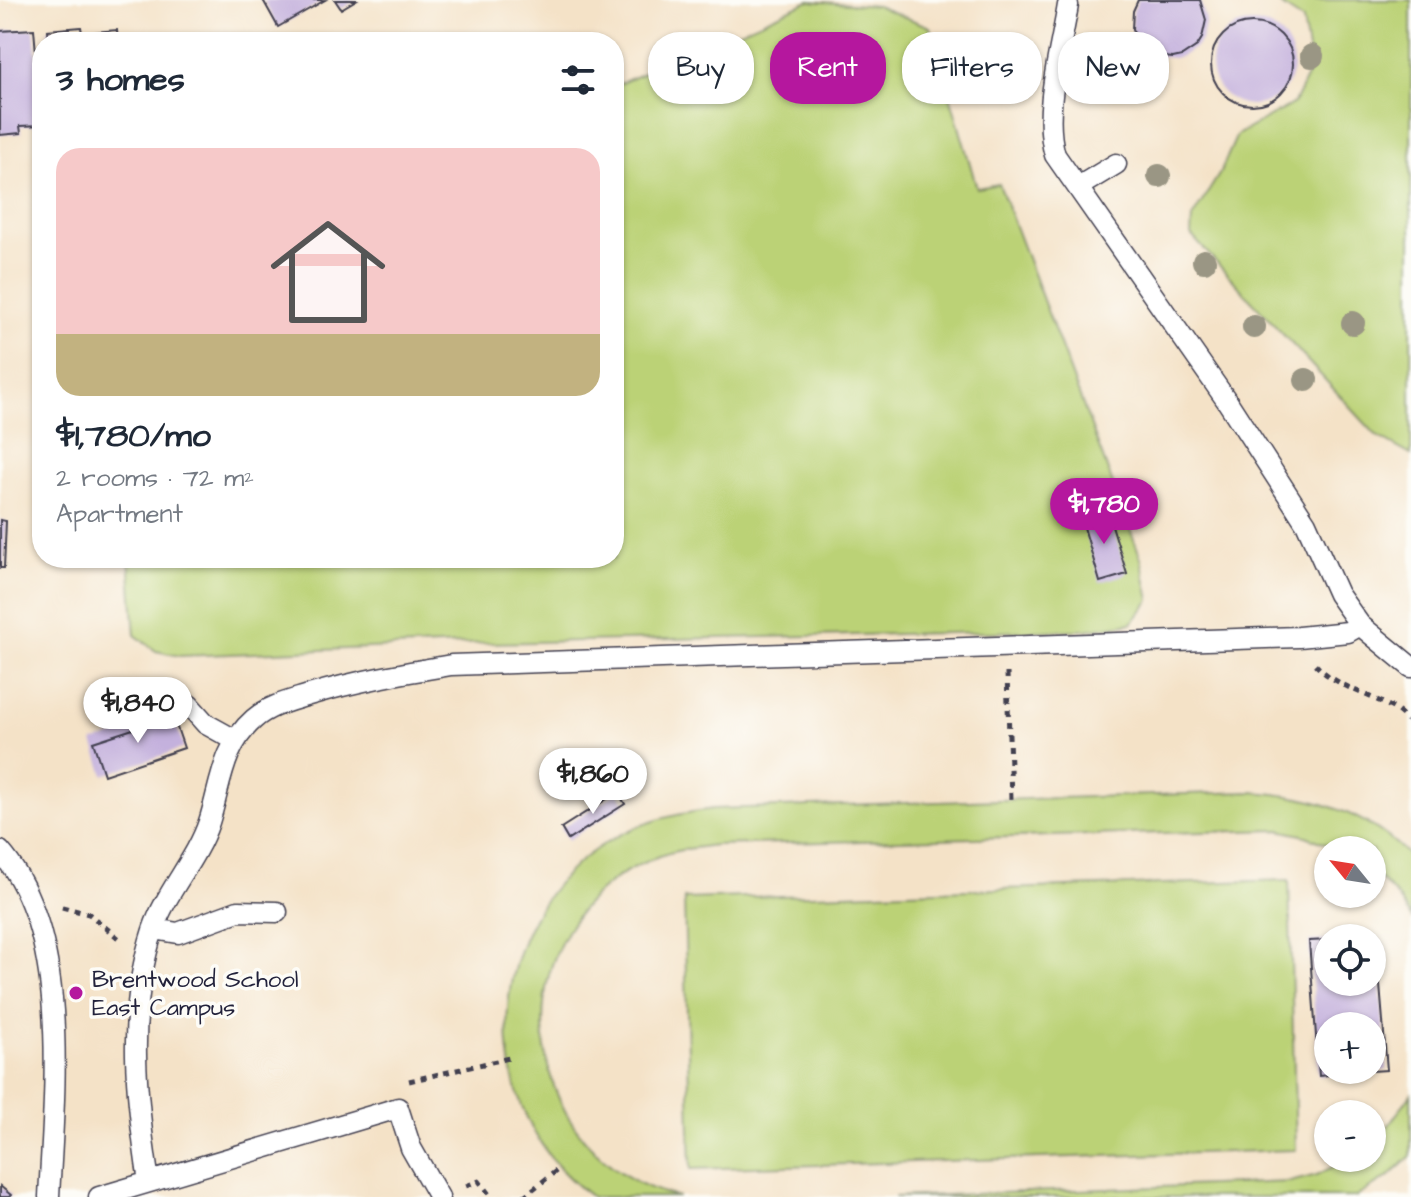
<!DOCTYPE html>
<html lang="en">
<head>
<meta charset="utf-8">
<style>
	:root { --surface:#fff; --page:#f2f2f3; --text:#1f2937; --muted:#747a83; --accent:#b5179e }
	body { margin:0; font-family:"Architects Daughter",sans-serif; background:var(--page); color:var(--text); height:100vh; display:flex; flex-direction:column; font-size:30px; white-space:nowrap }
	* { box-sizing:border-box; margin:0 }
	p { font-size:26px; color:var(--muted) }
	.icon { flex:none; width:44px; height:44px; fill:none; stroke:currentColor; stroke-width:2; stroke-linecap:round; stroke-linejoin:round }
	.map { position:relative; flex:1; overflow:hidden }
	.sheet { position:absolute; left:32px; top:32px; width:592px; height:536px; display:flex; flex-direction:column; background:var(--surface); border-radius:32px; box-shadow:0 2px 6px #0004 }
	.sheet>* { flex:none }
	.banner { position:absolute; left:648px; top:32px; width:642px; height:72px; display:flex; gap:16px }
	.needle { width:52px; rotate:300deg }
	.controls { position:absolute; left:1314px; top:836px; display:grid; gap:16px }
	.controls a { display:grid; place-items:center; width:72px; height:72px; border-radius:50%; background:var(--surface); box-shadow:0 2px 6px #0004; font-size:40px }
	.price { position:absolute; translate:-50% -68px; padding:0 18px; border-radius:28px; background:#fff; color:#222; font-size:26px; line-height:52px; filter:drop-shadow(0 2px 4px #0008) }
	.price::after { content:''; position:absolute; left:50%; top:48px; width:24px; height:18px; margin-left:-12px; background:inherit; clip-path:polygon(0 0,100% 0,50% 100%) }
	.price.current { background:var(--accent); color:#fff }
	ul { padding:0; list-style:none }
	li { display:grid; align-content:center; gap:16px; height:424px; padding:0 24px }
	li span { display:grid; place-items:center; height:248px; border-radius:24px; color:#555 }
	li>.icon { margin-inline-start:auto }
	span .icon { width:144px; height:144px; fill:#fffc; stroke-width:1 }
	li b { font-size:34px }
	h2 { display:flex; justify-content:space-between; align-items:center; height:96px; padding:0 24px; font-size:34px }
	.tag { padding:0 28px; border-radius:32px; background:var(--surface); box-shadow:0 2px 6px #0004; font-size:28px; line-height:72px }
	.tag.current { background:var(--accent); color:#fff }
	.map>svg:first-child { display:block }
</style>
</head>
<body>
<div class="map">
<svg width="1411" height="1197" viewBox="0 0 1411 1197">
	<rect width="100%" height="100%" fill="#fdfcf7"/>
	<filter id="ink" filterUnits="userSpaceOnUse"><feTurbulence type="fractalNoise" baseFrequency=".0125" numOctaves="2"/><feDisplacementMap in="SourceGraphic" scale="16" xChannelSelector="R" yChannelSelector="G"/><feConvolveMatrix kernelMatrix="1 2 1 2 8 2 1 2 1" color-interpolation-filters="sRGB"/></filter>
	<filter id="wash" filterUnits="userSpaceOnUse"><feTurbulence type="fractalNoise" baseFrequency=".006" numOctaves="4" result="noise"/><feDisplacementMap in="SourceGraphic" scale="32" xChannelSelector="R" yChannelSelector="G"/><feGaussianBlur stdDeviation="1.8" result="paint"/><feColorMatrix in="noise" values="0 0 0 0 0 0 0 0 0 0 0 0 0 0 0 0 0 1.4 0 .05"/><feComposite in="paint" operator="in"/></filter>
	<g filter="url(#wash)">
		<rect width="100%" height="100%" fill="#f4e2c7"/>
		<path fill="#bbd276" stroke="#6e7a58" stroke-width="2" d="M1273,0h138v455l-34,-19 -186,-201 1,-17 28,-45 17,-38 57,-32 17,-35 -8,-48z
			M809,1l68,5 53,21 47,161 22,-4 142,374 9,42 -18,23 -47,7 -596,13 -309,13 -24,-5 -21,-16 -6,-77h485v-472z
			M1250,792c61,3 118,20 161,66v60l-13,-21 -26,-26v-21h-31l-35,-14 -27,-6 -564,15c-21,3 -41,5 -60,13 -161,61 -144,300 24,339h-87c-120,-86 -111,-282 17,-356 33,-20 66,-27 104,-32z
			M1289,880l7,270 -605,19 -7,-270z
			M1411,1094v62l-23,21 -32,20h-462l396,-15 27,-7 33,-17h22v-17l14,-12z"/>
		<g id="blocks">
			<path fill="#c4b1dd" d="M263,0h62l-47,27z
				M335,0h21l-15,9z
				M1138,0h62l6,20 -4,18 -5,8 -15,10 -9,2 -18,-2 -8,-5 -7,-6 -8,-16 1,-18z
				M1211 64a41 41 0 1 1 82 0a41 41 0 1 1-82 0Z
				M81,27l1,6 35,-3 1,12h-69l-1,-12z
				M34,29l8,96 -22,1 1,7 -21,2v-104z
				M1107,509l20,65 -27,8 -19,-65z
				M0,520l6,1 -2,47h-4z
				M173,716l11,32 -80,27 -11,-33z
				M618,792l7,12 -57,36 -7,-12z
				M1372,936h4l11,134 -15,1v-45h-44v44h33v2l-42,4 -10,-135 19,-1v42h44z
				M0,1186l11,9 -2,2h-9z"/>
		</g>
	</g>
	<g filter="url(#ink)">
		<use href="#blocks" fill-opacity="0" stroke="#423f50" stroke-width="2"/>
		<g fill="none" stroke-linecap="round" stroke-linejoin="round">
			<g stroke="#423f50" stroke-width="23">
				<path id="service" d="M1068,5c-7,45 -26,106 -13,150l172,246 79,122 32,71 22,31 51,42
					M1078,187l38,-23
					M143,710l35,-10 11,5 17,19 29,16
					M0,851c72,82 54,244 49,346
					M154,929l24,4 60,-22 39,1
					M149,1182c-13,-84 -23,-169 4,-252 13,-39 43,-69 56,-108 12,-37 13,-75 45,-103 16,-14 36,-18 55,-24 47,-14 94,-22 142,-30l848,-28 49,-5 12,-7
					M99,1197l299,-89 13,40 28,49"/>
			</g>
			<path stroke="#423f50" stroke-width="5" stroke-dasharray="6 6" stroke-linecap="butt" d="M1315,664c20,22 51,29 76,43 8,4 14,11 20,16
				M1007,673l4,126
				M62,907l27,7 33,27
				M409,1081l100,-23
				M466,1186l13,-5 12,16
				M523,1197l37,-29"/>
			<use href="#service" stroke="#fff" stroke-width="20"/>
		</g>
		<g fill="#9a9684">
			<circle cx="1312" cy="56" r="12"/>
			<circle cx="1159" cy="176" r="12"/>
			<circle cx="1204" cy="261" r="12"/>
			<circle cx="1353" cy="323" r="12"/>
			<circle cx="1254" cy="327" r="12"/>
			<circle cx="1306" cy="380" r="12"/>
		</g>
	</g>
	<circle fill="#b5179e" stroke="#fdfcf7" stroke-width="3" cx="76" cy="993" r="8"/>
	<g text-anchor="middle" stroke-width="7" stroke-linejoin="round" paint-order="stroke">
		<g font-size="24" fill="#22223b" stroke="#fdfcf7" text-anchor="start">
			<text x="92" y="987">Brentwood School<tspan x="92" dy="28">East Campus</tspan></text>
		</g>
	</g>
</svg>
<div class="controls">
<a><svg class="needle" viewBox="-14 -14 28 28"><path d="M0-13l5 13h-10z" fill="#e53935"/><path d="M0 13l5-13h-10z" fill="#747a83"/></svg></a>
<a><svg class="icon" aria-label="locate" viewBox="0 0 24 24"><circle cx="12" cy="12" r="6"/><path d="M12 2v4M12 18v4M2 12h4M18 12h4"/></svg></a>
<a>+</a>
<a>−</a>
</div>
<b class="price current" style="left:1104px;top:546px">$1,780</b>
<b class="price" style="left:138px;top:745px">$1,840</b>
<b class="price" style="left:593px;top:816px">$1,860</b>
<div class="banner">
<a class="tag">Buy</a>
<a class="tag current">Rent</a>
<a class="tag">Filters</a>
<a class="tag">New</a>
</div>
<section class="sheet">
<h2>3 homes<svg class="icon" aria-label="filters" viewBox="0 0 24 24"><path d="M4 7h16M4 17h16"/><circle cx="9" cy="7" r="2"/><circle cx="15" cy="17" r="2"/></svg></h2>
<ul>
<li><span style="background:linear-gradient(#f6c9c9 75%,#c2b280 0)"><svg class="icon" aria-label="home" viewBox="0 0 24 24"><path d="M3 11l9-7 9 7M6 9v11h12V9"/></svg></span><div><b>$1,780/mo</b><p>2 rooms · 72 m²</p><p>Apartment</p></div></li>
</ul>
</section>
</div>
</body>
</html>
